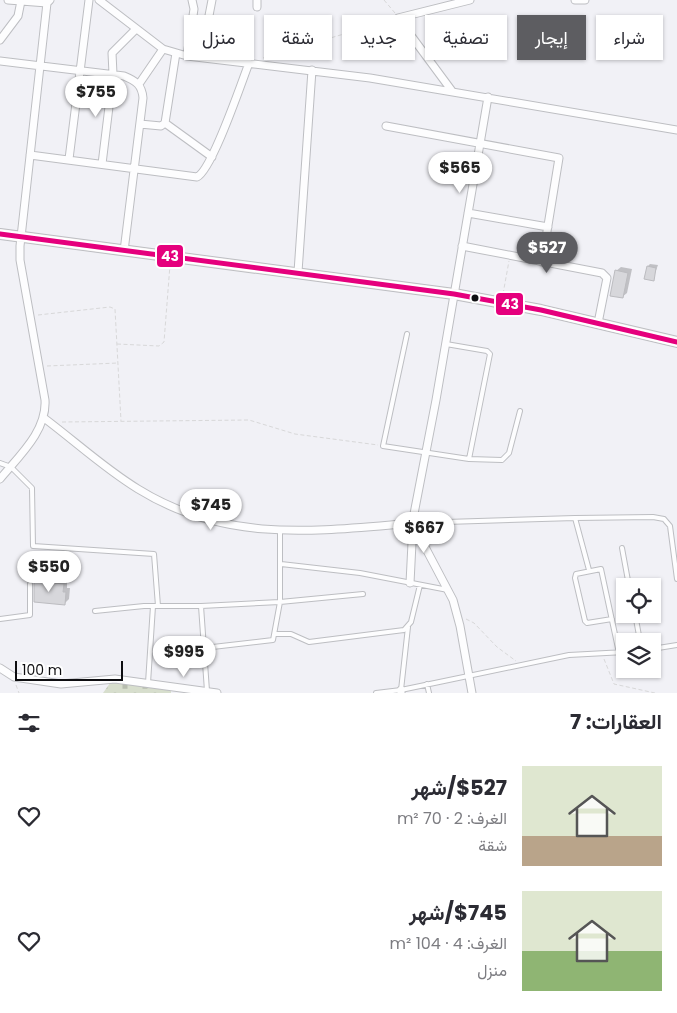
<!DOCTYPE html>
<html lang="ar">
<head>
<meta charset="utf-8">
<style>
	:root { --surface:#fff; --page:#f7f7f7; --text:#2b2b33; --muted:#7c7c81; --accent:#5d5d61 }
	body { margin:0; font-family:Poppins,Vazirmatn,sans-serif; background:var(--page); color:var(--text); direction:rtl; height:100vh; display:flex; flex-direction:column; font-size:19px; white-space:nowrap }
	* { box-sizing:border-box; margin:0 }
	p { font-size:16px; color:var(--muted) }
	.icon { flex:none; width:28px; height:28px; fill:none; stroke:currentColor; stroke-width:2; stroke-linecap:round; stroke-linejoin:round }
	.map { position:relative; height:693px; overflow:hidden; direction:ltr }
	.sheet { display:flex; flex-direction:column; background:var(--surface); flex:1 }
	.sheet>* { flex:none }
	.guide { position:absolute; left:15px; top:15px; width:648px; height:45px; direction:rtl; display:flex; gap:10px }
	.fabs { position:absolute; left:616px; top:578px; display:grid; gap:10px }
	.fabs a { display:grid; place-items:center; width:45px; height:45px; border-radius:0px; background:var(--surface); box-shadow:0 1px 4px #0004; font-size:25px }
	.scale { position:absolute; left:15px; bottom:12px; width:108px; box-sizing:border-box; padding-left:5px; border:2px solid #0e0e11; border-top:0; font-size:14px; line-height:18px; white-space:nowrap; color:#0e0e11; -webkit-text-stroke:4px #fff; paint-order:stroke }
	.price { position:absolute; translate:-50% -42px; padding:0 11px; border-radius:18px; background:#fff; color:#222; font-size:16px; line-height:32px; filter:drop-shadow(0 1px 2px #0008) }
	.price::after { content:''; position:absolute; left:50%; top:30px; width:15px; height:11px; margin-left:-8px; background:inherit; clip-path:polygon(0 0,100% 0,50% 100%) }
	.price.on { background:var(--accent); color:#fff }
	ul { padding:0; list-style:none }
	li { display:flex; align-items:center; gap:15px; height:125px; padding:0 15px }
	li span { display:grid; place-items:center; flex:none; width:140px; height:100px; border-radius:0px; color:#555 }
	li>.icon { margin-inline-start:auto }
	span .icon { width:60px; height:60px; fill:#fffc; stroke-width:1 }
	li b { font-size:21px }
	h2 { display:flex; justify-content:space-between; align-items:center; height:60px; padding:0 15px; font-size:21px }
	.chip { padding:0 18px; border-radius:0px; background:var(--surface); box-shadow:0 1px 4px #0004; font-size:18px; line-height:45px }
	.chip.on { background:var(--accent); color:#fff }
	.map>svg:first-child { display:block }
</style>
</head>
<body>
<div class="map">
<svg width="677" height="693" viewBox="0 0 677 693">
	<defs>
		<pattern id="cemetery-stones" width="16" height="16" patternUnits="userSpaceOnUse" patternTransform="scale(1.25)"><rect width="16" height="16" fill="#d7decd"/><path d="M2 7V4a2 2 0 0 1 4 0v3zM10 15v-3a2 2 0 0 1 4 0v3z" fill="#b7bdaf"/></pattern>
	</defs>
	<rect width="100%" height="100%" fill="#f1f1f6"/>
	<path fill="url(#cemetery-stones)" d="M113,679l58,11v3h-68z"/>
	<path fill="#0003" d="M650,264l8,1 -5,14 -5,-13z
		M621,267l11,2 -5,24 -5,4 -6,-26z
		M40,578l27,3v7h3l-1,11 -4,4 -30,-21z"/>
	<path fill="#d7d7db" stroke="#bcbcc0" d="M647,266l9,2 -2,13 -10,-2z
		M615,270l13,3 -5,25 -13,-2z
		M34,581l30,3 -1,8h3l-1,13 -31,-3z"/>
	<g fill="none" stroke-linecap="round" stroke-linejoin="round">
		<g stroke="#bdbec2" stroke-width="6">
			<path id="service" d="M407,334l-24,112 86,13 33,1 7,-7 11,-42
				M446,344l41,7 3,3 -21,105
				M0,463l11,4 21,21 1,58 121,8 4,52
				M575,518l78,-1 11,2 6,7 7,53
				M414,523l161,-5 14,52
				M622,548l7,38
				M281,564l79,9 88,17
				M201,606l6,85
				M95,611l49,-5h57l79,-4 83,-8
				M635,614l5,27
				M0,619l30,-4v-31
				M612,619l-25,4 -2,-2 -10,-43 1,-4 25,-5 18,84
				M275,634h16l18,8 95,-12 7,-8 9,-37
				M204,648l69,-8 7,-38v-70
				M652,649l25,-4
				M148,683l5,-77
				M427,684l2,9
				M401,690l7,-63
				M376,693l25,-3 168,-35 56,-3"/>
		</g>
		<g stroke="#bdbec2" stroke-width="9">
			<path id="minor" d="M8,0l39,3
				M99,0l64,49 24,7 183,22 307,52
				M257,0v7
				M575,0h10
				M0,40l18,-24 3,-15
				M187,56l7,-47 -2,-9
				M201,57l11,-57
				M0,61l124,15c12,5 18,9 19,22l-19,153
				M139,84l24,-35
				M452,91l-54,-73 72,-18
				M165,123l47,34
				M140,124l21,2 4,-3 11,-70
				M386,126l173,32 -17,104
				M30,155l167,22c15,-7 44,-93 52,-114
				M69,159l20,-159
				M102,164l11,-90 -1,-21 24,-24
				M468,213l80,14
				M462,246l140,27 5,5 -9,45
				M298,272l14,-202
				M44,418c32,24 61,51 94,71 89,55 178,42 275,34l-3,60
				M0,479c19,-23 47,-48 45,-79l-25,-140v-14l27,-243 3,-3
				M0,668l14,9 47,7 54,-5 102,14
				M401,690v3
				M472,693l-12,-67 -7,-26 -38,-72 -2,-9 23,-119 52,-303"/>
		</g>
		<g stroke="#bdbec2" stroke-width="12">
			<path id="secondary" d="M0,234l454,60 87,16 136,32"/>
		</g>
		<path stroke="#d8d8d9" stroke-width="1" stroke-dasharray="4 2.5" stroke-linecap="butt" d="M384,0l11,13
			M263,58l128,-38
			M503,294l6,-33
			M38,315l72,-8 5,2 6,112
			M117,344l42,2 5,-4 6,-77
			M47,366l71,-3
			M62,422l187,-2 46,14 83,11
			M466,619l8,4 23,24 19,14
			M604,659l10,25 41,9
			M16,685l3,8"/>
		<use href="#service" stroke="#fdfdfe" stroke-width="4"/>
		<use href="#minor" stroke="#fdfdfe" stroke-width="7"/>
		<use href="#secondary" stroke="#f4f2f1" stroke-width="10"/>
		<g stroke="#fff" stroke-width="9">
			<path id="bus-1" d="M0,234l454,60 87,16 136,32"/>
		</g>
		<use href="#bus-1" stroke="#e5007d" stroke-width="5"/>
	</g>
	<circle fill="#0e0e11" stroke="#fff" stroke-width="2" cx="475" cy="298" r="4.5"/>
	<g stroke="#fff" stroke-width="2">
		<rect x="156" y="244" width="28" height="24" rx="5" fill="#e5007d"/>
		<rect x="495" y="292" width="29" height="24" rx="5" fill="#e5007d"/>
	</g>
	<g font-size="14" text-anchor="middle" font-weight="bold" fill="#fff">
		<text x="170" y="261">43</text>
		<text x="510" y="309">43</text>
	</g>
</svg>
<div class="fabs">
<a><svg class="icon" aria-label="locate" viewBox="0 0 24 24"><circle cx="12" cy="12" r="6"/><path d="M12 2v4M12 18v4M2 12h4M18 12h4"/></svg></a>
<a><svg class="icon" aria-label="layers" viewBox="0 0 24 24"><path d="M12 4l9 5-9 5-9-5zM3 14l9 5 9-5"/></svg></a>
</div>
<div class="scale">100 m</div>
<b class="price" style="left:96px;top:118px">$755</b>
<b class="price" style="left:460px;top:194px">$565</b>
<b class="price on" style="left:547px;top:274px">$527</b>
<b class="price" style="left:211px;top:531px">$745</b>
<b class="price" style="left:424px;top:554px">$667</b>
<b class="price" style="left:49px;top:593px">$550</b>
<b class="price" style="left:184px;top:678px">$995</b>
<div class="guide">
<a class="chip">شراء</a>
<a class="chip on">إيجار</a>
<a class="chip">تصفية</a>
<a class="chip">جديد</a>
<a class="chip">شقة</a>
<a class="chip">منزل</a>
</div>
</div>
<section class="sheet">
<h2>العقارات: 7<svg class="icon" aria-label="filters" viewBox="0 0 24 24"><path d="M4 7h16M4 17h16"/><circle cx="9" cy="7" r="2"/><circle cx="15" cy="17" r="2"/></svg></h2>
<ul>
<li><span style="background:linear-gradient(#dfe7d0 70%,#b9a48a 0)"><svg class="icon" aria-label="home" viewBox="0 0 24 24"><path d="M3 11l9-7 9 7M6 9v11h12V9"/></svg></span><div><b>$527/شهر</b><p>الغرف: 2 · 70 m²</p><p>شقة</p></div><svg class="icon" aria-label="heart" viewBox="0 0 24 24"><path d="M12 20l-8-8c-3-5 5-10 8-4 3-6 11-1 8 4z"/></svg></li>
<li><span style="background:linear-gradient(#dfe7d0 60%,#8fb573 0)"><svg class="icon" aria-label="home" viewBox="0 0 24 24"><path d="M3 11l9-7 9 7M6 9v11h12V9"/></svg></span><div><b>$745/شهر</b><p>الغرف: 4 · 104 m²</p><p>منزل</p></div><svg class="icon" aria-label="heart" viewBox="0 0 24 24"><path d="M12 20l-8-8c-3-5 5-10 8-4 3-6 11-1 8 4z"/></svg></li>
</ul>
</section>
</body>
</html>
